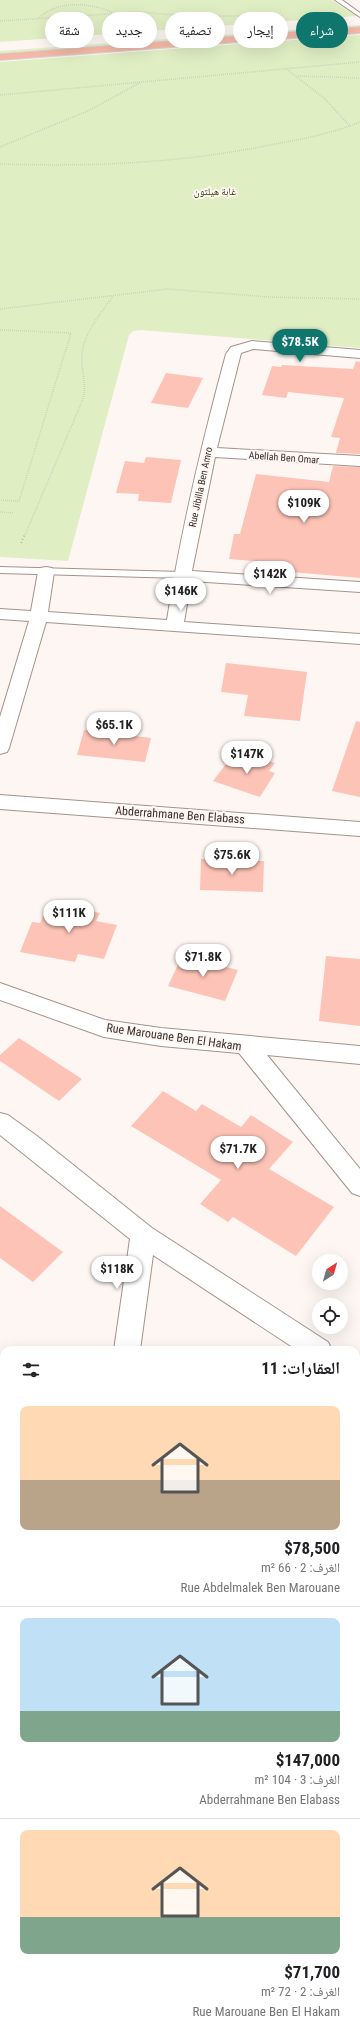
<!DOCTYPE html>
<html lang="ar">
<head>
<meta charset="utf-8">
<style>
	:root { --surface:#fff; --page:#f6f6f6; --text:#202124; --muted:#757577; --line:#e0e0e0; --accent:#0f766e }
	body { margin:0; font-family:"Roboto Condensed","Noto Naskh Arabic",sans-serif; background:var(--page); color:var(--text); direction:rtl; height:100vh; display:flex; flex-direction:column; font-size:15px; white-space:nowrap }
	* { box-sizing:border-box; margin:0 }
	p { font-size:13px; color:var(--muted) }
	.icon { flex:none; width:22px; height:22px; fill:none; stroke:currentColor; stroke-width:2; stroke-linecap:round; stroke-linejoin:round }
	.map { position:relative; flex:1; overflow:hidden; direction:ltr }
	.panel { position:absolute; left:0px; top:1346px; width:360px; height:692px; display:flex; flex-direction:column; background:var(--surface); border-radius:12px 12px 0 0; box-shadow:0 4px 16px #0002; direction:rtl }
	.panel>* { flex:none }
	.guide { position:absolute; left:12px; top:12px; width:336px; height:36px; direction:rtl; display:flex; gap:8px }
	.needle { width:26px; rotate:37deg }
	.tools { position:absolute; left:312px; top:1254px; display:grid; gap:8px }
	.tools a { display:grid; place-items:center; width:36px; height:36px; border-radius:50%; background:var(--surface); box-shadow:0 4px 16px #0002; font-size:20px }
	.price { position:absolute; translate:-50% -34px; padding:0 9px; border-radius:14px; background:#fff; color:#222; font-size:13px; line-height:26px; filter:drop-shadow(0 1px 2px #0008) }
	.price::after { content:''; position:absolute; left:50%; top:24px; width:12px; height:9px; margin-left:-6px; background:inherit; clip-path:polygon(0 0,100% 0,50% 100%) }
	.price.selected { background:var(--accent); color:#fff }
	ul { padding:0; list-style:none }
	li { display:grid; align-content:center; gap:8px; height:212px; padding:0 20px }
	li+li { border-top:1px solid var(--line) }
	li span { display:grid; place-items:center; height:124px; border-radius:8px; color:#555 }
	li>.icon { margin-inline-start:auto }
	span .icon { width:72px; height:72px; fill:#fffc; stroke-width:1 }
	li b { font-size:17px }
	h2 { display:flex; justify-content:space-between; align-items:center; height:48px; padding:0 20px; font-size:17px }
	.chip { padding:0 14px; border-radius:18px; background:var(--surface); box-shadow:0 4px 16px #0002; font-size:14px; line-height:36px }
	.chip.selected { background:var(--accent); color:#fff }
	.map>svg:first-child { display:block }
</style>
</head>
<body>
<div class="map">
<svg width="360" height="2038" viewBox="0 0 360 2038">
	<rect width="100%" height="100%" fill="#fef6f2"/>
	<path fill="#e0eec4" d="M0,0h332l25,16 -357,26z
		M360,25v1l-360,27v-2z
		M360,35v313l-219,-18 -8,1 -4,4 -61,226 -68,-4v-495z"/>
	<path fill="#fdc3b7" d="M356,361l4,1v92l-24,-1 4,-15 -9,-1 13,-39 -56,-6 -2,6 -24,-3 10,-29 9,1 1,-2 71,4z
		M166,373l37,5 -15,30 -37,-5z
		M146,457l35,3 -10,43 -33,-2 1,-7 -23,-1 9,-32 19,2z
		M333,466l27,1v111l-69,-6 1,-8 -63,-5 5,-25h6l16,-60 73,8z
		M226,663l81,9 -7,49 -56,-5 4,-21 -27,-3z
		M356,721l4,1v75l-28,-6z
		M84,730l67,8 -6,24 -68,-7z
		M249,755l26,8 -6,8 6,2 -15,24 -47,-16 16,-21 13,4z
		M201,859l63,2 -1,31 -63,-2z
		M48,903l52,10 -4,8 21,4 -13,34 -26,-5 -3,8 -55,-10 12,-30 8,1z
		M182,956l56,14 -13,31 -57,-15z
		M326,956l34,3v67l-41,-5z
		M19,1038l63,41 -23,22 -59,-40v-6z
		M163,1091l33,20 6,-7 39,23 10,-12 42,27 -24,27 65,38 -38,49 -63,-39 -5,5 -28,-18 21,-24 -90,-54z
		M0,1206l63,46 -30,30 -33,-24z"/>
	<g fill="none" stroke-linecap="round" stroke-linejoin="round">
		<g stroke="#a4928a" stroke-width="2">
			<path id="lane" d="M335,0h7l18,13v4z
				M0,567l182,5 5,3 -5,3 -182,-5z"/>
		</g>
		<g stroke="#a4928a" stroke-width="2">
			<path id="street" d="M252,341l108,9v8l-107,-9 -12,4 -24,95 143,8v10l-145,-9 -23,114 168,11v10l-169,-11 -7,41 176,12v10l-314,-22 -37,126 -2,4 -7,2v-37l29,-96 -29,-2v-10l31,2 7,-39 2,-4 6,-1 6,1 2,4 -6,40 119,8c14,-90 35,-178 59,-266l5,-7z
				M0,795l360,27v14l-360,-27z
				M0,983l105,37 56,8 199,18v18l-93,-9 93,114v27l-8,-3 -113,-140 -78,-7 -57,-9 -104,-37z
				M0,1113l8,2 29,21 115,92 176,114 4,8h-35l-144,-95 -13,95h-26l16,-111 -130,-104z
				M356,1362l4,2v25l-4,-2z
				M360,1938v34l-4,1v-34z
				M0,1997h4v34h-4z
				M15,2034h34v4h-34z"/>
		</g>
		<g stroke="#d7d6d5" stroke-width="2">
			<path id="primary" d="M360,27v6l-360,27v-6z"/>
		</g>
		<path stroke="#c0b8b4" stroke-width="1.5" stroke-dasharray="0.5 1.5" stroke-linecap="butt" d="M38,19c18,-19 52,-17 75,-6
			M0,21l139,-9 48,4h96
			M285,68l39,30 26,28
			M298,76l62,2
			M0,95l360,-33
			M0,147l90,-37 51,-28
			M0,164c93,3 184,-1 275,-20 29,-5 58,-11 85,-22
			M0,309l168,-20 101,8 91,2
			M0,330l71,3 -52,168 -19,-1
			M0,512l14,1
			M25,535l58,-136c4,-15 -2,-28 -1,-43 1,-23 19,-42 31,-60"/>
		<path stroke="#c0b8b4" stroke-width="2" stroke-dasharray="1 2.5" stroke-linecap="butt" d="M21,543l4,-9"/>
		<use href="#lane" fill="#fff" fill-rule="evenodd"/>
		<use href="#street" fill="#fff" fill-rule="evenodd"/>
		<use href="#primary" fill="#f4b9a6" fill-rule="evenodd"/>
	</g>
	<g text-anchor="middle" stroke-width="4" stroke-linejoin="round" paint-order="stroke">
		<g font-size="10" fill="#2e3b01" stroke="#fef6f2">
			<text x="215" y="195">غابة هيلتون</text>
		</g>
		<g font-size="10" fill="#38302d" stroke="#fef6f2">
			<text transform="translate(284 457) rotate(4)" y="4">Abellah Ben Omar</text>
			<text transform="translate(200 487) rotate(-78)" y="4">Rue Jibilla Ben Amro</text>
		</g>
		<g font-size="12" fill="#38302d" stroke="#fef6f2">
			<text transform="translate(180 815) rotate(4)" y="4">Abderrahmane Ben Elabass</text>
			<text transform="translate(174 1037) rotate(8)" y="4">Rue Marouane Ben El Hakam</text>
		</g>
	</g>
</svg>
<div class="tools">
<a><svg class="needle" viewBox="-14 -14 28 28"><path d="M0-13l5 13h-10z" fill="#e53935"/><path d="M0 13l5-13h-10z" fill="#757577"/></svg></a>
<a><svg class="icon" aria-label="locate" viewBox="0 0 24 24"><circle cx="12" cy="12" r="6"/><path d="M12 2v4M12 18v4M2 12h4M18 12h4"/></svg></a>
</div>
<b class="price selected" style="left:300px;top:363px">$78.5K</b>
<b class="price" style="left:304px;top:524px">$109K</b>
<b class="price" style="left:270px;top:595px">$142K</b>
<b class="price" style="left:181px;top:612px">$146K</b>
<b class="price" style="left:114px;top:746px">$65.1K</b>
<b class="price" style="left:247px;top:775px">$147K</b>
<b class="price" style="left:232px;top:876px">$75.6K</b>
<b class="price" style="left:69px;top:934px">$111K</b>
<b class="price" style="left:203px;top:978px">$71.8K</b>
<b class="price" style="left:238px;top:1170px">$71.7K</b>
<b class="price" style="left:117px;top:1290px">$118K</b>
<div class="guide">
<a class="chip selected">شراء</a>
<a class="chip">إيجار</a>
<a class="chip">تصفية</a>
<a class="chip">جديد</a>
<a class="chip">شقة</a>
</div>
<section class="panel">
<h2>العقارات: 11<svg class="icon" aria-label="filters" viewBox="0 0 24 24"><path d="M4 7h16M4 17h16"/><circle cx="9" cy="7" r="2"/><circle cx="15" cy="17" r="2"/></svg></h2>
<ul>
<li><span style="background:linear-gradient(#ffd9b3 60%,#b9a48a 0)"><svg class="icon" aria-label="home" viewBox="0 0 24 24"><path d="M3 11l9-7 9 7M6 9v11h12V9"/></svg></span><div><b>$78,500</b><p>الغرف: 2 · 66 m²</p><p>Rue Abdelmalek Ben Marouane</p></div></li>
<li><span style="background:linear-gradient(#bfe0f5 75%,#7fa58c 0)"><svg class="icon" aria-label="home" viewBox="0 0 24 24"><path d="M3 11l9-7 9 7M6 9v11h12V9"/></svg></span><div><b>$147,000</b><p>الغرف: 3 · 104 m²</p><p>Abderrahmane Ben Elabass</p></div></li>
<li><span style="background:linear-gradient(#ffd9b3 70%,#7fa58c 0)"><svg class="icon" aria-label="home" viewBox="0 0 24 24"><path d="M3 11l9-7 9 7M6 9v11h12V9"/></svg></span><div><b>$71,700</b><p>الغرف: 2 · 72 m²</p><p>Rue Marouane Ben El Hakam</p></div></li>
</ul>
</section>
</div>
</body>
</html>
